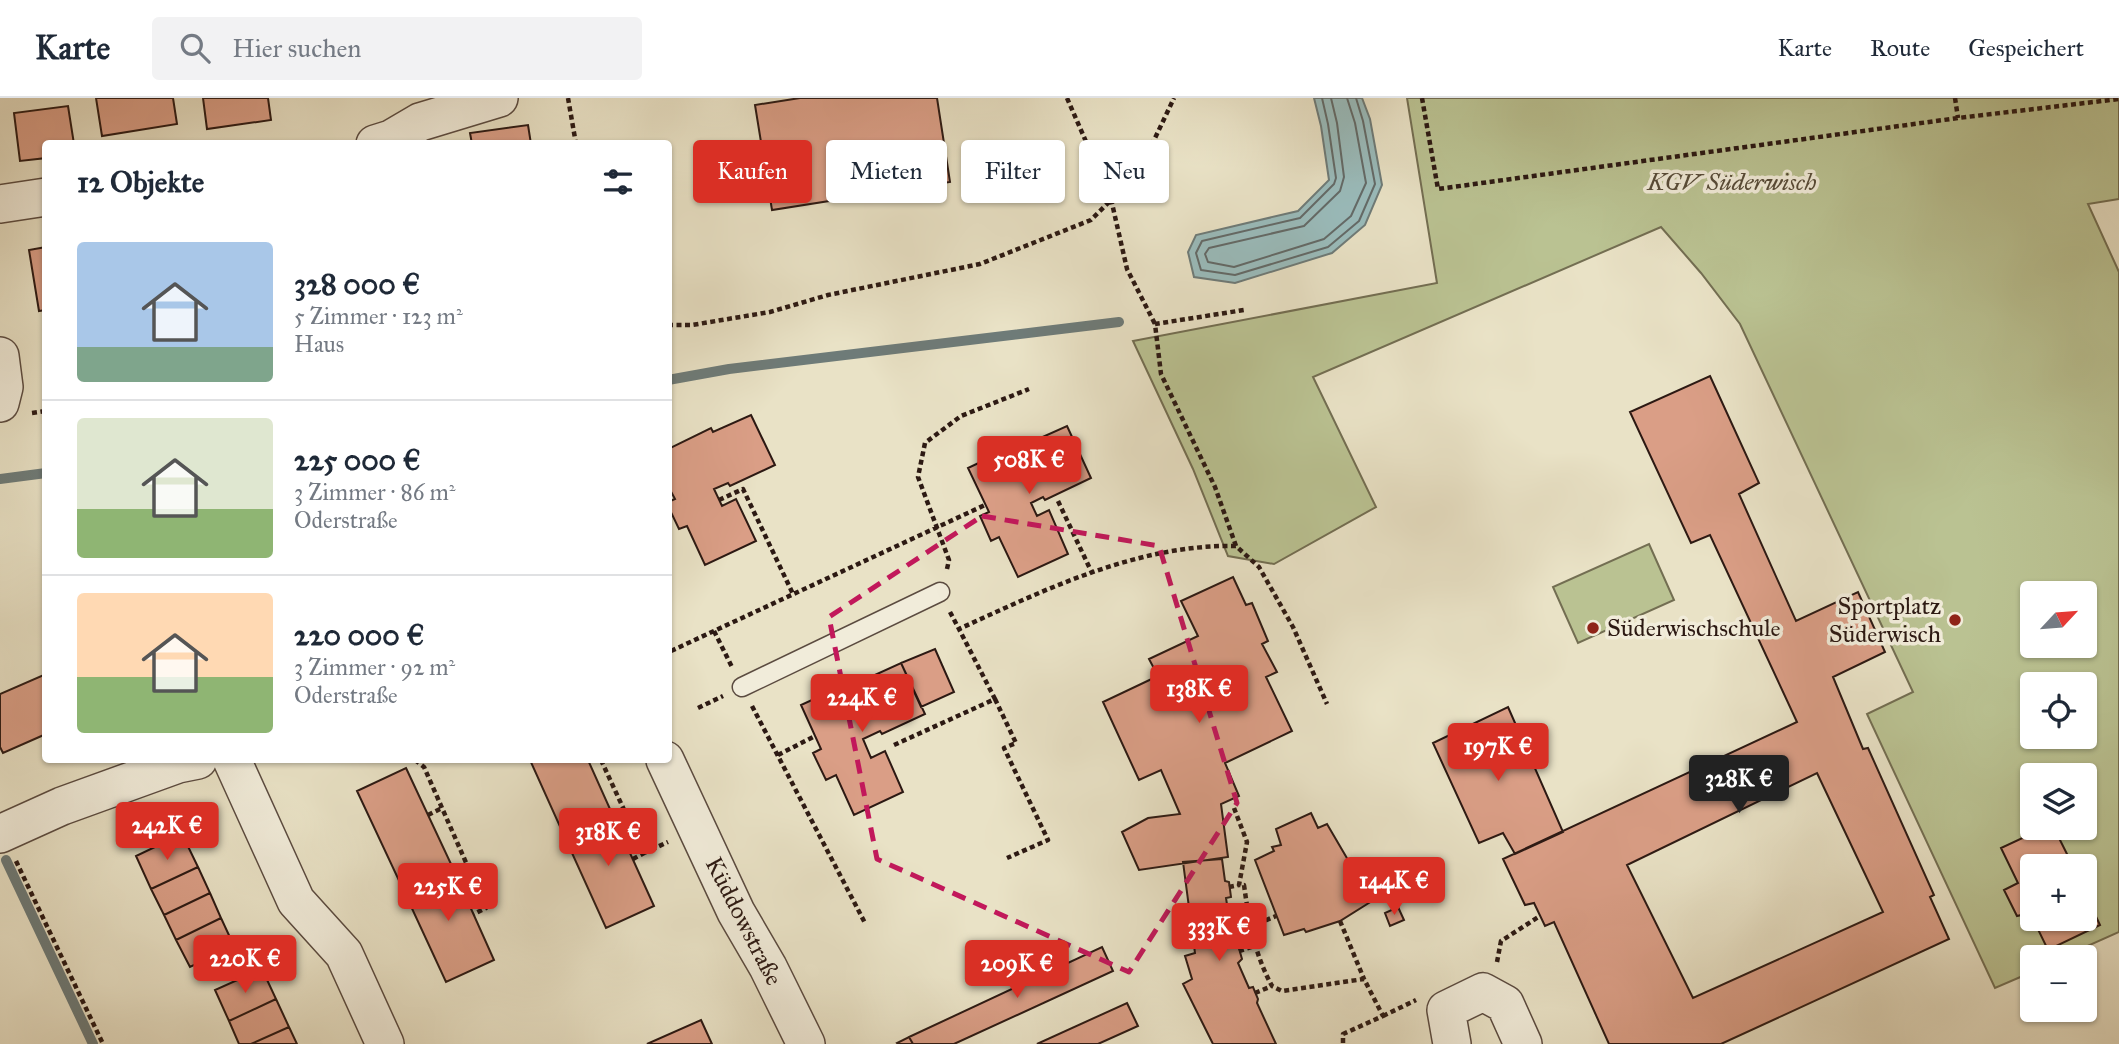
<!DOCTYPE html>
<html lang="de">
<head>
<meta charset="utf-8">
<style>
	:root { --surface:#fff; --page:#f2f2f3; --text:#1f2937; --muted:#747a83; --line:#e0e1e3; --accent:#d93025 }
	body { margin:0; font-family:"IM FELL Great Primer",serif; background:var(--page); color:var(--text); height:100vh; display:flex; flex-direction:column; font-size:26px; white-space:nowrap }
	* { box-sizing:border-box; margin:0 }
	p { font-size:23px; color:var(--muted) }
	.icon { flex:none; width:38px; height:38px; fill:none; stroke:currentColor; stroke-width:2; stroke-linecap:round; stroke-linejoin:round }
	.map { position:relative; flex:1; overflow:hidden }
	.details { position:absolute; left:42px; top:42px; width:630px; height:623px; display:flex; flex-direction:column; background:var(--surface); border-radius:7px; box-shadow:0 2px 5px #0004 }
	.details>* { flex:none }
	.banner { position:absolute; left:693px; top:42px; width:665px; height:63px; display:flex; gap:14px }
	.needle { width:46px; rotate:64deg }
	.fabs { position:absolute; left:2020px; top:483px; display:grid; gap:14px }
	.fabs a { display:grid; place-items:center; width:77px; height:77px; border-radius:7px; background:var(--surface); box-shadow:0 2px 5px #0004; font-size:35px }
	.price { position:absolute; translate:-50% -60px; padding:0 16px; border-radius:7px; background:var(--accent); color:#fff; font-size:23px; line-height:46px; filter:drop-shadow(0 2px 4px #0008) }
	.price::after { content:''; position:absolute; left:50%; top:42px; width:21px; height:16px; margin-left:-10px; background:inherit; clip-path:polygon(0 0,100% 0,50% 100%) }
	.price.on { background:#222; color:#fff }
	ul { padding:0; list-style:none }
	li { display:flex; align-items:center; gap:21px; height:175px; padding:0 35px }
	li+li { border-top:2px solid var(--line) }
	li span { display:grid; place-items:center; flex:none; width:196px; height:140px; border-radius:7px; color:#555 }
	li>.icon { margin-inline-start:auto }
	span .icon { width:84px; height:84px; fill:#fffc; stroke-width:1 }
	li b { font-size:30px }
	h2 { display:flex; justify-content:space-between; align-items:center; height:84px; padding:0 35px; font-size:30px }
	.pill { padding:0 24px; border-radius:7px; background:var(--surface); box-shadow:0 2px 5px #0004; font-size:24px; line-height:63px }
	.pill.on { background:var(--accent); color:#fff }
	header { display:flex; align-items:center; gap:42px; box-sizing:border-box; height:98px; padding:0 35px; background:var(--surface); border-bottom:2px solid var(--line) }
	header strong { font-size:33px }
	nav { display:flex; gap:38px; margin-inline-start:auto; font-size:24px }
	.search { width:490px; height:63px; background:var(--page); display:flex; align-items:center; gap:18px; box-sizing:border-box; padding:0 24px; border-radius:7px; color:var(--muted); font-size:26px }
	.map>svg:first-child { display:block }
</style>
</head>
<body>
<header>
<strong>Karte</strong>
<div class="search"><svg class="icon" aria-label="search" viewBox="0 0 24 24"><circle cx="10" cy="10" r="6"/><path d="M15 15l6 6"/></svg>Hier suchen</div>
<nav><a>Karte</a><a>Route</a><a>Gespeichert</a></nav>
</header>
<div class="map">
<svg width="2119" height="946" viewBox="0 0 2119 946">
	<rect width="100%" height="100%" fill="#e9e2c6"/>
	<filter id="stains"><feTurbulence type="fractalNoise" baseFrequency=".00286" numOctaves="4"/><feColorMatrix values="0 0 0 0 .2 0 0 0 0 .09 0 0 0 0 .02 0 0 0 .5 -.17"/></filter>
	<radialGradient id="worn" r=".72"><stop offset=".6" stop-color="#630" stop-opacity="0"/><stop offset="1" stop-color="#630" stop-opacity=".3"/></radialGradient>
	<path fill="#bac292" stroke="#736e52" stroke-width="2" fill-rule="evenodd" d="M1407,0h712v101l-31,5 31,68v660l-56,25h-31v15l-37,16 -128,-274 46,-22 -173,-368 -39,-51 -40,-46 -348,150 63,130 -102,57 -46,-8 -35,-87 -60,-128 304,-58zM2032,495h52v53h-52zM2032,586h52v53h-52zM2032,677h52v53h-52zM2032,768h52v53h-52z
		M1649,446l25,56 -96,43 -25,-56z"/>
	<path fill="#9abcbc" stroke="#6e7b78" stroke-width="2" d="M1314,0h48l8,21 12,66 -17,40 -33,28 -97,30 -41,-6 -6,-25 8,-17 102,-24 31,-31 -8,-54z"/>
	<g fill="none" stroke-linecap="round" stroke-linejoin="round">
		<path stroke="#636a68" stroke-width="2" d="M1322,0l6,26 8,54 -2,6 -34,34 -98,23 -6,12 5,17 34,5 93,-28 31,-26 16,-37 -12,-63 -7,-23
			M1331,0l6,25 7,54 -4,14 -36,35 -95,22 -4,6 3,8 26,5 90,-28 27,-23 15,-33 -11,-60 -8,-25"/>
		<path stroke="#6e7b78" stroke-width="10" d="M668,282l61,-11 390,-47
			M0,381l46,-6
			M6,762l87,184"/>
	</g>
	<path fill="#da9e86" stroke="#2c1913" stroke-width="2" fill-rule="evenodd" d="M96,0h77l4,26 -75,12z
		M203,0h65l3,22 -64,9z
		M800,0h137l13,84 -178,28 -17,-105z
		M68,8l6,38h-28v14l-26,3 -6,-48z
		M528,27l3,19h-59l-2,-11z
		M46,149v63l-7,1 -10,-61z
		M1710,278l49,107 -20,11 57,127 62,-29 27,60 -52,25 30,72 5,-1 66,147 -4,2 19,42 -228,105h-112l-55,-122 -9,4 -11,-23 -9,2 -22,-46 294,-137 -87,-187 -19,8 -61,-131zM1817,675l66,139 -190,86 -66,-133z
		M751,317l24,50 -45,21 -2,-3 -14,6 8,17 14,-7 20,42 -51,24 -18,-39 -8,3 -11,-23v-4l7,-3 -7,-13v-37l43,-21 2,4z
		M1067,328l24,52 -46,22 -2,-3 -12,6 6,13 12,-6 19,44 -50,23 -19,-40 -8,4 -11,-25 9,-4 -21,-44 57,-27 2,3z
		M1233,479l13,28 6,-2 16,38 -6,3 15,28 -11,5 26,54 -67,32 14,33 -18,8 7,53 -89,13 -17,-38 26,-14 32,-4 -19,-44 -22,10 -36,-78 55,-26 -9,-17 49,-23 -17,-35z
		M935,551l19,43 -33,15 -20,-44z
		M901,565l24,51 -43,20 -2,-3 -17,8 8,19 14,-7 18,41 -49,23 -18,-40 -10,5 -13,-27 8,-4 -20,-44 61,-28 2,3z
		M46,576v60l-43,19 -3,-6v-53z
		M1508,609l55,125 -48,22 -12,-21 -24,10 -46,-100z
		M530,662h58l22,49 -48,22z
		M406,670l45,96 -49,23 -45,-96z
		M610,711l44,97 -48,22 -44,-97z
		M1311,715l7,15 9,-4 45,77 -32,20 -34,11 -2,-3 -20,6 -29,-75 19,-9 -2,-4 9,-2 -5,-16z
		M2044,730h10l19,38h-41v50l-2,-3 -13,3 -13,-26 14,-7 -17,-35z
		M182,736l16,33 -47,22 -15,-33z
		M1222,761l3,22 4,1 2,15 -5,1 7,46 5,1 4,14 -4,4 11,25 4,-1 5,12 -1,4 19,41h-63l-30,-60 9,-5 -7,-23 10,-3 -12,-91z
		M451,766l43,96 -48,22 -44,-95z
		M198,769l12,26 -46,22 -13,-26z
		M2084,793l16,34 -52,25 -15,-31h51z
		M210,795l11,25 -45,22 -12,-25z
		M1398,809l6,13 -14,6 -5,-13z
		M221,820l13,28 -44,21 -14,-27z
		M1102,849l11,24 -159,73h-41l-4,-7z
		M262,871l14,30 -47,22 -14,-31z
		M276,901l13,28 -38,17h-12l-10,-23z
		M1127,905l11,23 -40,18h-61z
		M701,922l11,24h-65z
		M289,929l8,17h-46z
		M909,939l4,7h-15l-1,-1z"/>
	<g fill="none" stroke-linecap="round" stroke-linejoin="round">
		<g stroke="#5b4b40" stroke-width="21">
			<path id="lane" d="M742,589l198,-95"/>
		</g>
		<g stroke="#5b4b40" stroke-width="40">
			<path id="street" d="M375,46l16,-5 29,-17 79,-24
				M0,106l46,-7
				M0,258l4,31 -4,16
				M232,662l64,141 48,53 41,90
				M665,662l71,152 32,55 38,77
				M0,736l62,-28 116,-42 20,-4
				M1452,946l-6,-34 37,-18 22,12 18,40"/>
		</g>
		<path stroke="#2c1913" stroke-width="4.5" stroke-dasharray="5 3.5" stroke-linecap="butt" d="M568,0l8,46
			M1067,0l44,101 16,70 28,55
			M1422,0l16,91 520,-71 161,-19
			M1955,0l3,20
			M668,227h24l78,-13 58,-17 152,-31 111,-44 48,-48 35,-74
			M32,315l14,-2
			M719,402l24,-11 50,105
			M1058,403l34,72
			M1236,448l-21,-59 -54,-113 -6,-50 89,-14
			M947,471l2,-9 -31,-83 7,-34 36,-27 68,-27
			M950,514l9,17c87,-40 180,-85 277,-83l23,21 34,60 34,77
			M714,533l18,36
			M671,553l314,-146
			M995,601l21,44 -12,5 44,92 -41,18
			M752,608l113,217
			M698,610l25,-12
			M894,647l101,-46 -36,-70
			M778,657l37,-19
			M415,662l9,7 62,141 -12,6
			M601,662l43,93 24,-11
			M588,663l4,-1
			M1234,710l13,34 -8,43h5c5,36 10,68 28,101l10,5 82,-12 19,37 -40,18v10
			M428,717l14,-7
			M633,761l11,-6
			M16,763l87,183
			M1229,789l10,-2
			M1340,823l24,58
			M1250,829l26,-11
			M1239,853l16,-5
			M1497,864l4,-21 39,-25
			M1255,895l17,-7
			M1383,918l33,-16"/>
		<use href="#lane" stroke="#f1ecda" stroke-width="18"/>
		<use href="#street" stroke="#f1ecda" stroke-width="37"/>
	</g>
	<path fill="none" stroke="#c2185b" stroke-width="5" stroke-dasharray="14 9" stroke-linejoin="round" d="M982,418l177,30 78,257 -108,169 -252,-113 -48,-242z"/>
	<g fill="#8f2418" stroke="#f1ecda" stroke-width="2.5">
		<circle cx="1955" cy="522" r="7"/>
		<circle cx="1593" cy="530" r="7"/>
	</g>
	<g text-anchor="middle" stroke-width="7" stroke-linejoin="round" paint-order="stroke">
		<g font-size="24" font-style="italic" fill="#574c39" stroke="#f1ecda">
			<text x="1732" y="92">KGV Süderwisch</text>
		</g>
		<g font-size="24" fill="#2c1913" stroke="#f1ecda" text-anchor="end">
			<text x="1941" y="516">Sportplatz<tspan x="1941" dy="28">Süderwisch</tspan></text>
			<text x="1607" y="538" text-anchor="start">Süderwischschule</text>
		</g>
		<g font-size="24" fill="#2c1913" stroke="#f1ecda">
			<text transform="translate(744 823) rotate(63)" y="8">Küddowstraße</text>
		</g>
	</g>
	<rect width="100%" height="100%" filter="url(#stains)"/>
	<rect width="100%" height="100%" fill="url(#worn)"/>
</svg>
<div class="fabs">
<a><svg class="needle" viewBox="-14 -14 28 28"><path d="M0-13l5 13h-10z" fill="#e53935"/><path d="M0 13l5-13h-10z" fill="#747a83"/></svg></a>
<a><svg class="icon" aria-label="locate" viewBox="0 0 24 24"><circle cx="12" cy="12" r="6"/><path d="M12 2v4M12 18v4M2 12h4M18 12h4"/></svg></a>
<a><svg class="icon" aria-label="layers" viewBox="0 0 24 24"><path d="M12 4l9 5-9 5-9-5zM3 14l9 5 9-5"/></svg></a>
<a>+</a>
<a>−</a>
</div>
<b class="price" style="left:1029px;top:398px">508K €</b>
<b class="price" style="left:1199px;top:627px">138K €</b>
<b class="price" style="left:862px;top:636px">224K €</b>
<b class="price" style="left:1498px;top:685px">197K €</b>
<b class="price on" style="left:1739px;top:717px">328K €</b>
<b class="price" style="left:167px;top:764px">242K €</b>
<b class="price" style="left:608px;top:770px">318K €</b>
<b class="price" style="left:1394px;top:819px">144K €</b>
<b class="price" style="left:448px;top:825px">225K €</b>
<b class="price" style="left:1219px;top:865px">333K €</b>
<b class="price" style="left:245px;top:897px">220K €</b>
<b class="price" style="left:1017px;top:902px">209K €</b>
<div class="banner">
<a class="pill on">Kaufen</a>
<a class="pill">Mieten</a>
<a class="pill">Filter</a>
<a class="pill">Neu</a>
</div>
<section class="details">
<h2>12 Objekte<svg class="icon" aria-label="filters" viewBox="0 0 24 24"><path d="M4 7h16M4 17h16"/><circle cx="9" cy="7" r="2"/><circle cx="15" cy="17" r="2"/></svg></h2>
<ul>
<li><span style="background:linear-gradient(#a9c7e8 75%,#7fa58c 0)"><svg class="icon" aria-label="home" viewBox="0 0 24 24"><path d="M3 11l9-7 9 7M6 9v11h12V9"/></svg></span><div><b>328 000 €</b><p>5 Zimmer · 123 m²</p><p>Haus</p></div></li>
<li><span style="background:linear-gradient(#dfe7d0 65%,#8fb573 0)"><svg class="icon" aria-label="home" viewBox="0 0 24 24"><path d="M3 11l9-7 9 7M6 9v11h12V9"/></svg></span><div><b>225 000 €</b><p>3 Zimmer · 86 m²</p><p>Oderstraße</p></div></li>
<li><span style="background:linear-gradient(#ffd9b3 60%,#8fb573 0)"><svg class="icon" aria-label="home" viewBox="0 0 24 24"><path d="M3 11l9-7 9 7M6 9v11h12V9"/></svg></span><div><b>220 000 €</b><p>3 Zimmer · 92 m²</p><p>Oderstraße</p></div></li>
</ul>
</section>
</div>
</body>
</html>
